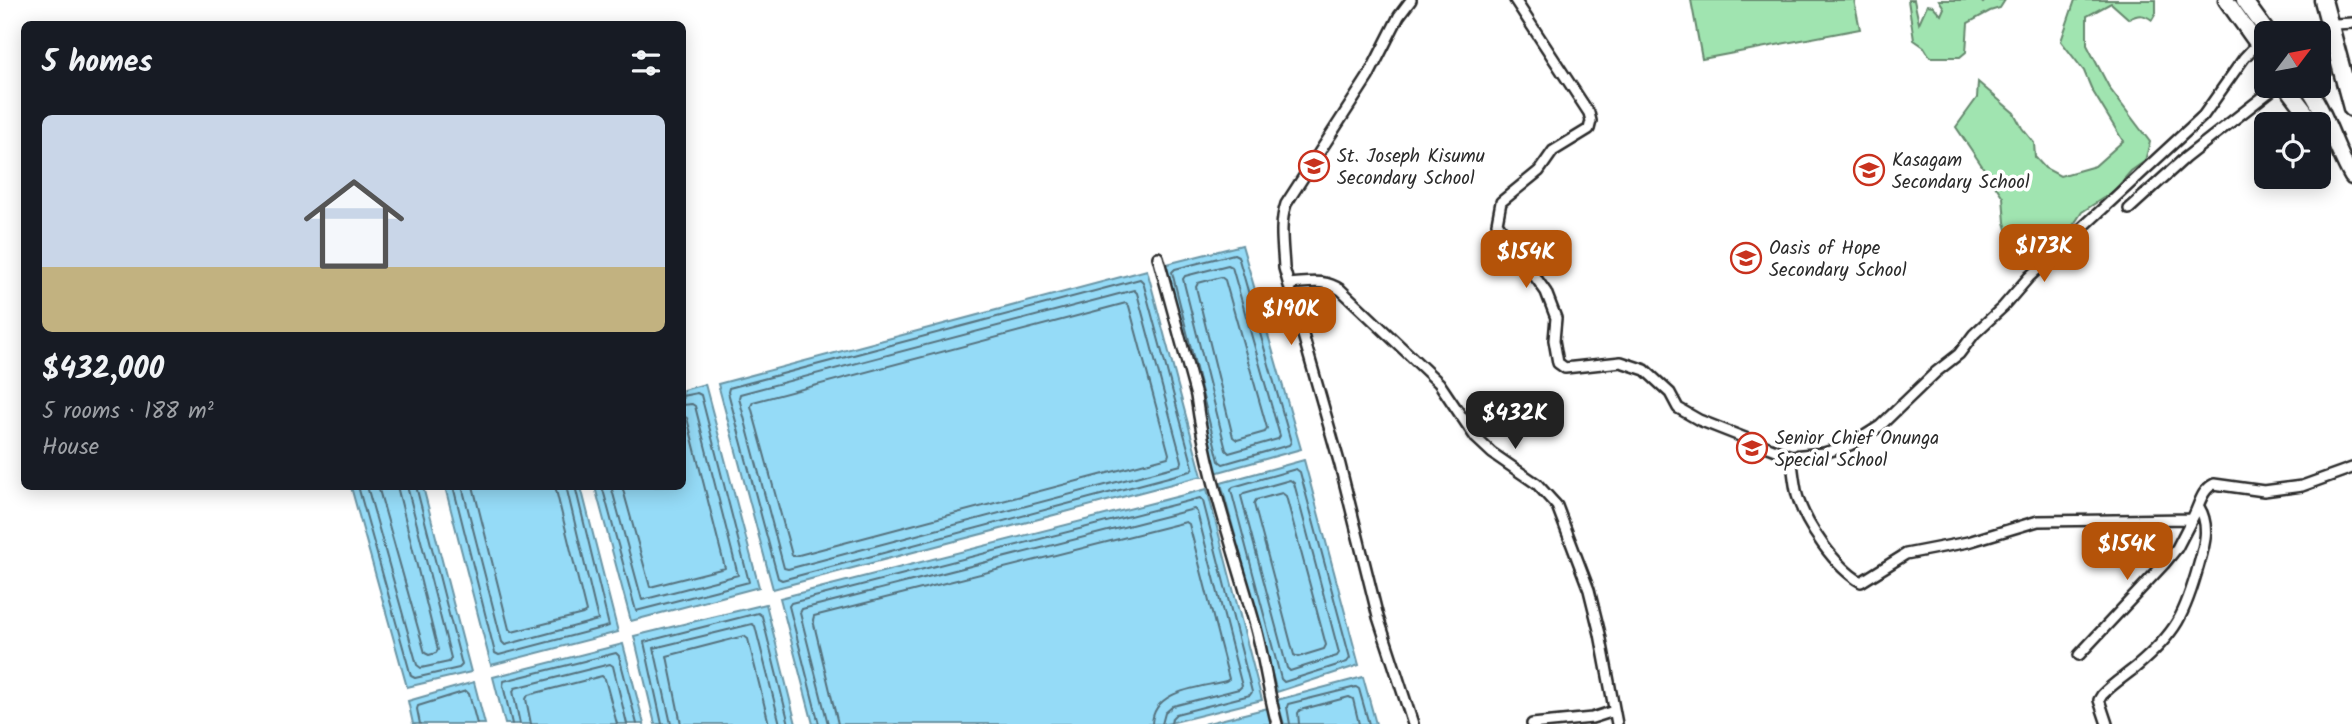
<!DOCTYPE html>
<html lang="en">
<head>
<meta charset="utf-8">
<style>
	:root { --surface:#171b24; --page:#242831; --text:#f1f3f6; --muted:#9ea1a6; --accent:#b45309 }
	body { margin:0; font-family:Kalam,sans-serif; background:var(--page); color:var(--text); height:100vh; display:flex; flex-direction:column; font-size:26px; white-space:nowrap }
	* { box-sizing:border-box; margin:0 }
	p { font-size:23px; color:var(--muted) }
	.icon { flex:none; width:38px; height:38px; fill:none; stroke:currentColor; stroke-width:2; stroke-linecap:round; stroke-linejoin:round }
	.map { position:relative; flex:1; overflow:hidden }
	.details { position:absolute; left:21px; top:21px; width:665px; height:469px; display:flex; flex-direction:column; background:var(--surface); border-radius:10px; box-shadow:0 4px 18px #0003 }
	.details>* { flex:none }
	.needle { width:46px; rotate:58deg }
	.tools { position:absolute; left:2254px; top:21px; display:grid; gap:14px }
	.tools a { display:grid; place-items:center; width:77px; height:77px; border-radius:10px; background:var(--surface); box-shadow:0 4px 18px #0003; font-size:35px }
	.price { position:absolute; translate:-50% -60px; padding:0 16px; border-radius:14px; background:var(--accent); color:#fff; font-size:23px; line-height:46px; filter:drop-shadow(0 2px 4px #0008) }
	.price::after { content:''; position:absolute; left:50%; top:42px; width:21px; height:16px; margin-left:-10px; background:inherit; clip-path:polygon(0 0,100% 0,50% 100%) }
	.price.active { background:#222; color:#fff }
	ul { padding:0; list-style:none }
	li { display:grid; align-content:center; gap:14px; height:371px; padding:0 21px }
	li span { display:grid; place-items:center; height:217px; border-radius:10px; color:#555 }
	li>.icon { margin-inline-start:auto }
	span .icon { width:126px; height:126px; fill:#fffc; stroke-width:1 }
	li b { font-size:30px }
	h2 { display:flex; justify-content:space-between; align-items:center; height:84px; padding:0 21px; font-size:30px }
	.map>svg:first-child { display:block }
</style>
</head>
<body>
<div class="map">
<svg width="2352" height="724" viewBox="0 0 2352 724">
	<rect width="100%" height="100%" fill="#fff"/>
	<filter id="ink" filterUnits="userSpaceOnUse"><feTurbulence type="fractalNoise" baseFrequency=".0143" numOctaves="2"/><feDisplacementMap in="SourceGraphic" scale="14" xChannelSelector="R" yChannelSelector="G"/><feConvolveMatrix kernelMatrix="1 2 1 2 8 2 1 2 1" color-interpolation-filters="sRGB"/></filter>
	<g filter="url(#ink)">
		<path fill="#a0e4b0" stroke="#66886e" stroke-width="2" d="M1691,0h163l6,29 -158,30z
			M1908,0h6l5,23 8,-18 6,1 8,9 3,-7 -5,-8h41l3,3 3,-3h19l-5,8 -10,3 -22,12 -2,29 -6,5h-30l-6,-10 -10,-7z
			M2075,0h81v13l-4,7c-8,-6 -14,-6 -23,-1l-18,-16 -24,13v29l23,44 40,53 -5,19 -14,10 -17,20 -32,21 -12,18 -21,22 -17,6 -20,-10 -7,-26 -2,-25 -47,-70 21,-29 1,-16 36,31 8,15 12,15 1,14 10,11 15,8 35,-10 28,-25 -31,-51 -8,-19 -23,-30z"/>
		<path fill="#95dbf7" stroke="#6b95a5" stroke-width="2" d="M1242,245l59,204 -86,24 -52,-208z
			M1147,270l55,206 -429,113 -55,-205z
			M705,384l54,203 -128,34 -36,-134 87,-1 1,-96z
			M1304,460l55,205 -82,27 -56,-209z
			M351,487h72l48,185 -64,15z
			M445,487h136l37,145 -127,33z
			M1207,489l55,211 -96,24h-353l-33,-126z
			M766,604l30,120h-141l-21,-88z
			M623,644l21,80h-139l-12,-47z
			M1363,677l13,47h-92l-7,-24z
			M474,682l11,42h-72l-5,-23z
			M1268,708l4,16h-68z"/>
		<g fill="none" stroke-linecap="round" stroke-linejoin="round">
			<path stroke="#55717d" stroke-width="2" d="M1234,254l4,2 53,186 -2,3 -66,19 -4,-3 -47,-189 3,-3z
				M1228,265l4,2 48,169 -2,3 -49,14 -3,-3 -43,-171 2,-3z
				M1221,277l4,3 42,148 -2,4 -28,8 -4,-3 -37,-150 2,-4z
				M1140,279l3,3 50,185 -2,4 -409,109 -4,-2 -50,-186 1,-4z
				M1134,290l3,3 45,168 -1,4 -393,104 -4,-1 -45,-170 1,-4z
				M1126,303l3,3 40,148 -1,3 -373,99 -3,-1 -41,-149 2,-4z
				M1296,469l4,3 50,186 -3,4 -63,20 -3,-3 -50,-189 2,-3z
				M1290,480l4,3 45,170 -2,3 -47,15 -3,-3 -46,-172 3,-3z
				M358,486l53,190 4,2 44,-10 3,-3 -46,-179
				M367,486l50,179 4,3 28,-6 2,-4 -44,-172
				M378,486l47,167 4,2 7,-2 2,-3 -41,-164
				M453,486l42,167 4,2 110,-29 -34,-140
				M462,486l40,156 3,3 93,-25 -32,-134
				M473,486l36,143 3,3 71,-18 3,-2 -31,-126
				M602,486l34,125 113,-29 -48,-187 -4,-2 -15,3
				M611,486l31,114 96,-25 -43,-169 -3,-2 -10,1
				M622,486l28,101 75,-19 -38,-150 -5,-3
				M1282,493l4,3 40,149 -2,4 -26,8 -4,-2 -40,-151 2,-4z
				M420,724l-3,-15 1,-3 48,-15 3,3 8,30
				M512,724l-9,-39 1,-4 112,-28 3,3 18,68
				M520,724l-7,-33 2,-3 95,-24 3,2 14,58
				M531,724l-5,-25 2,-4 74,-19 3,3 12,45
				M662,724l-18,-82 114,-29 4,3 27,108
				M671,724l-17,-76 98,-24 3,2 25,98
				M681,724l-14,-68 77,-20 4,3 21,85
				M819,724l-30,-118 2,-3 409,-105 3,3 49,191 -2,3 -74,19 -4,4 -1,6
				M828,724l-28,-111 2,-4 392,-100 3,3 45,174 -3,3 -66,17 -8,7 -3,11
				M838,724l-25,-104 1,-4 372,-94 3,2 40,155 -3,2c-26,7 -73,8 -74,43
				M1290,724l-3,-17 1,-3 68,-17 3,2 10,35
				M1299,724l-1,-11 2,-3 49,-13 4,2 6,25"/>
			<g stroke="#2b2b2b" stroke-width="14">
				<path id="street" d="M1411,0l-12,16 -31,61 -82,127c-7,21 -3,42 -2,64l56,197 38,152 35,107
					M1515,0l74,113 2,8 -2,8 -36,22 -14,20 -38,31 -4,21 49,69 10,26 -2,22 4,23 7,5 56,-6 24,8 25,23 8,15 21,12 92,36 33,-3 26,-8 30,-19 56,-54 23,-18 15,-20 29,-27 26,-30 174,-161 41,-58 14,-15
					M2336,24l16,-1
					M2129,209l56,-51 92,-72
					M1158,257l38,139c10,77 38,154 59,229 9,32 13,66 22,99
					M1289,284c20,-1 35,-6 52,6l98,93 37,55 16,15 45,31 20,22 32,84 11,44 17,90
					M1791,456c2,13 3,26 6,39 8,29 39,73 64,87l45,-28 62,-12 70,-21 154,-2c7,-12 9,-29 22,-35l50,7 38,-5 50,-18
					M2079,655l85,-91 13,-16 15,-29
					M1532,724l60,-6 22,-7
					M2107,724l-8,-24 3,-5c10,-11 23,-19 34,-28 40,-34 49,-52 63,-103 6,-20 11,-39 0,-57"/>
			</g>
			<g stroke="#2b2b2b" stroke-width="19">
				<path id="primary" d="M2226,0l40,56
					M2244,0l24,33
					M2286,86l29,38
					M2307,86c20,28 28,62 45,91"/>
			</g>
			<g stroke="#2b2b2b" stroke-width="21">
				<path id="highway" d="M2323,0l29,108"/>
			</g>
			<use href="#street" stroke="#fff" stroke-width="9"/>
			<use href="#primary" stroke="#fff" stroke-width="14"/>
			<use href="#highway" stroke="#fff" stroke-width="16"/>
		</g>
	</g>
	<defs>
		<g id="school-ring" transform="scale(1.575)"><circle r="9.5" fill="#fff" stroke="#c8321e" stroke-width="1.5"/><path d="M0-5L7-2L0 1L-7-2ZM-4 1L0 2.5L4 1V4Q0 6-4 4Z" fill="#c8321e"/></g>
	</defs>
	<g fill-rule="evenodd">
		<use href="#school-ring" x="1314" y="166"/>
		<use href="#school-ring" x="1869" y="170"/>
		<use href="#school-ring" x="1746" y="258"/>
		<use href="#school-ring" x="1752" y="448"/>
	</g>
	<g text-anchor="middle" stroke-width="7" stroke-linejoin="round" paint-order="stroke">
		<g font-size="19" fill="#2b2b2b" stroke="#fff" text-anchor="start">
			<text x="1337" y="162">St. Joseph Kisumu<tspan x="1337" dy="22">Secondary School</tspan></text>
			<text x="1892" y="166">Kasagam<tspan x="1892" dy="22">Secondary School</tspan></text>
			<text x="1769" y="254">Oasis of Hope<tspan x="1769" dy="22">Secondary School</tspan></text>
			<text x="1775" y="444">Senior Chief Onunga<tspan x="1775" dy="22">Special School</tspan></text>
		</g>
	</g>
</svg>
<div class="tools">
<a><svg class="needle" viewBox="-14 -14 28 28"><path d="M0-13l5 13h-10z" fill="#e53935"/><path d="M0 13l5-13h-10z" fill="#9ea1a6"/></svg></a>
<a><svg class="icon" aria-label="locate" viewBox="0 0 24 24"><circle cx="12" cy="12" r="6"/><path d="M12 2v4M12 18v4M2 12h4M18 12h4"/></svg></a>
</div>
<b class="price" style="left:2044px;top:284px">$173K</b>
<b class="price" style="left:1526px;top:290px">$154K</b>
<b class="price" style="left:1291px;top:347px">$190K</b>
<b class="price active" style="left:1515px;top:451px">$432K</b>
<b class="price" style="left:2127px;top:582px">$154K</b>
<section class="details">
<h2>5 homes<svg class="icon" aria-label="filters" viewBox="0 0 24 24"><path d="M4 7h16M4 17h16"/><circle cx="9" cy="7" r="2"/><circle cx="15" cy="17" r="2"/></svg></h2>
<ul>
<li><span style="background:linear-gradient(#c9d6e8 70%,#c2b280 0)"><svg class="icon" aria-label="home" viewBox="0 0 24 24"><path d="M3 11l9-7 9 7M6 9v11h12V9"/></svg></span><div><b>$432,000</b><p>5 rooms · 188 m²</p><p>House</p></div></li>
</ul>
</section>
</div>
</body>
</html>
